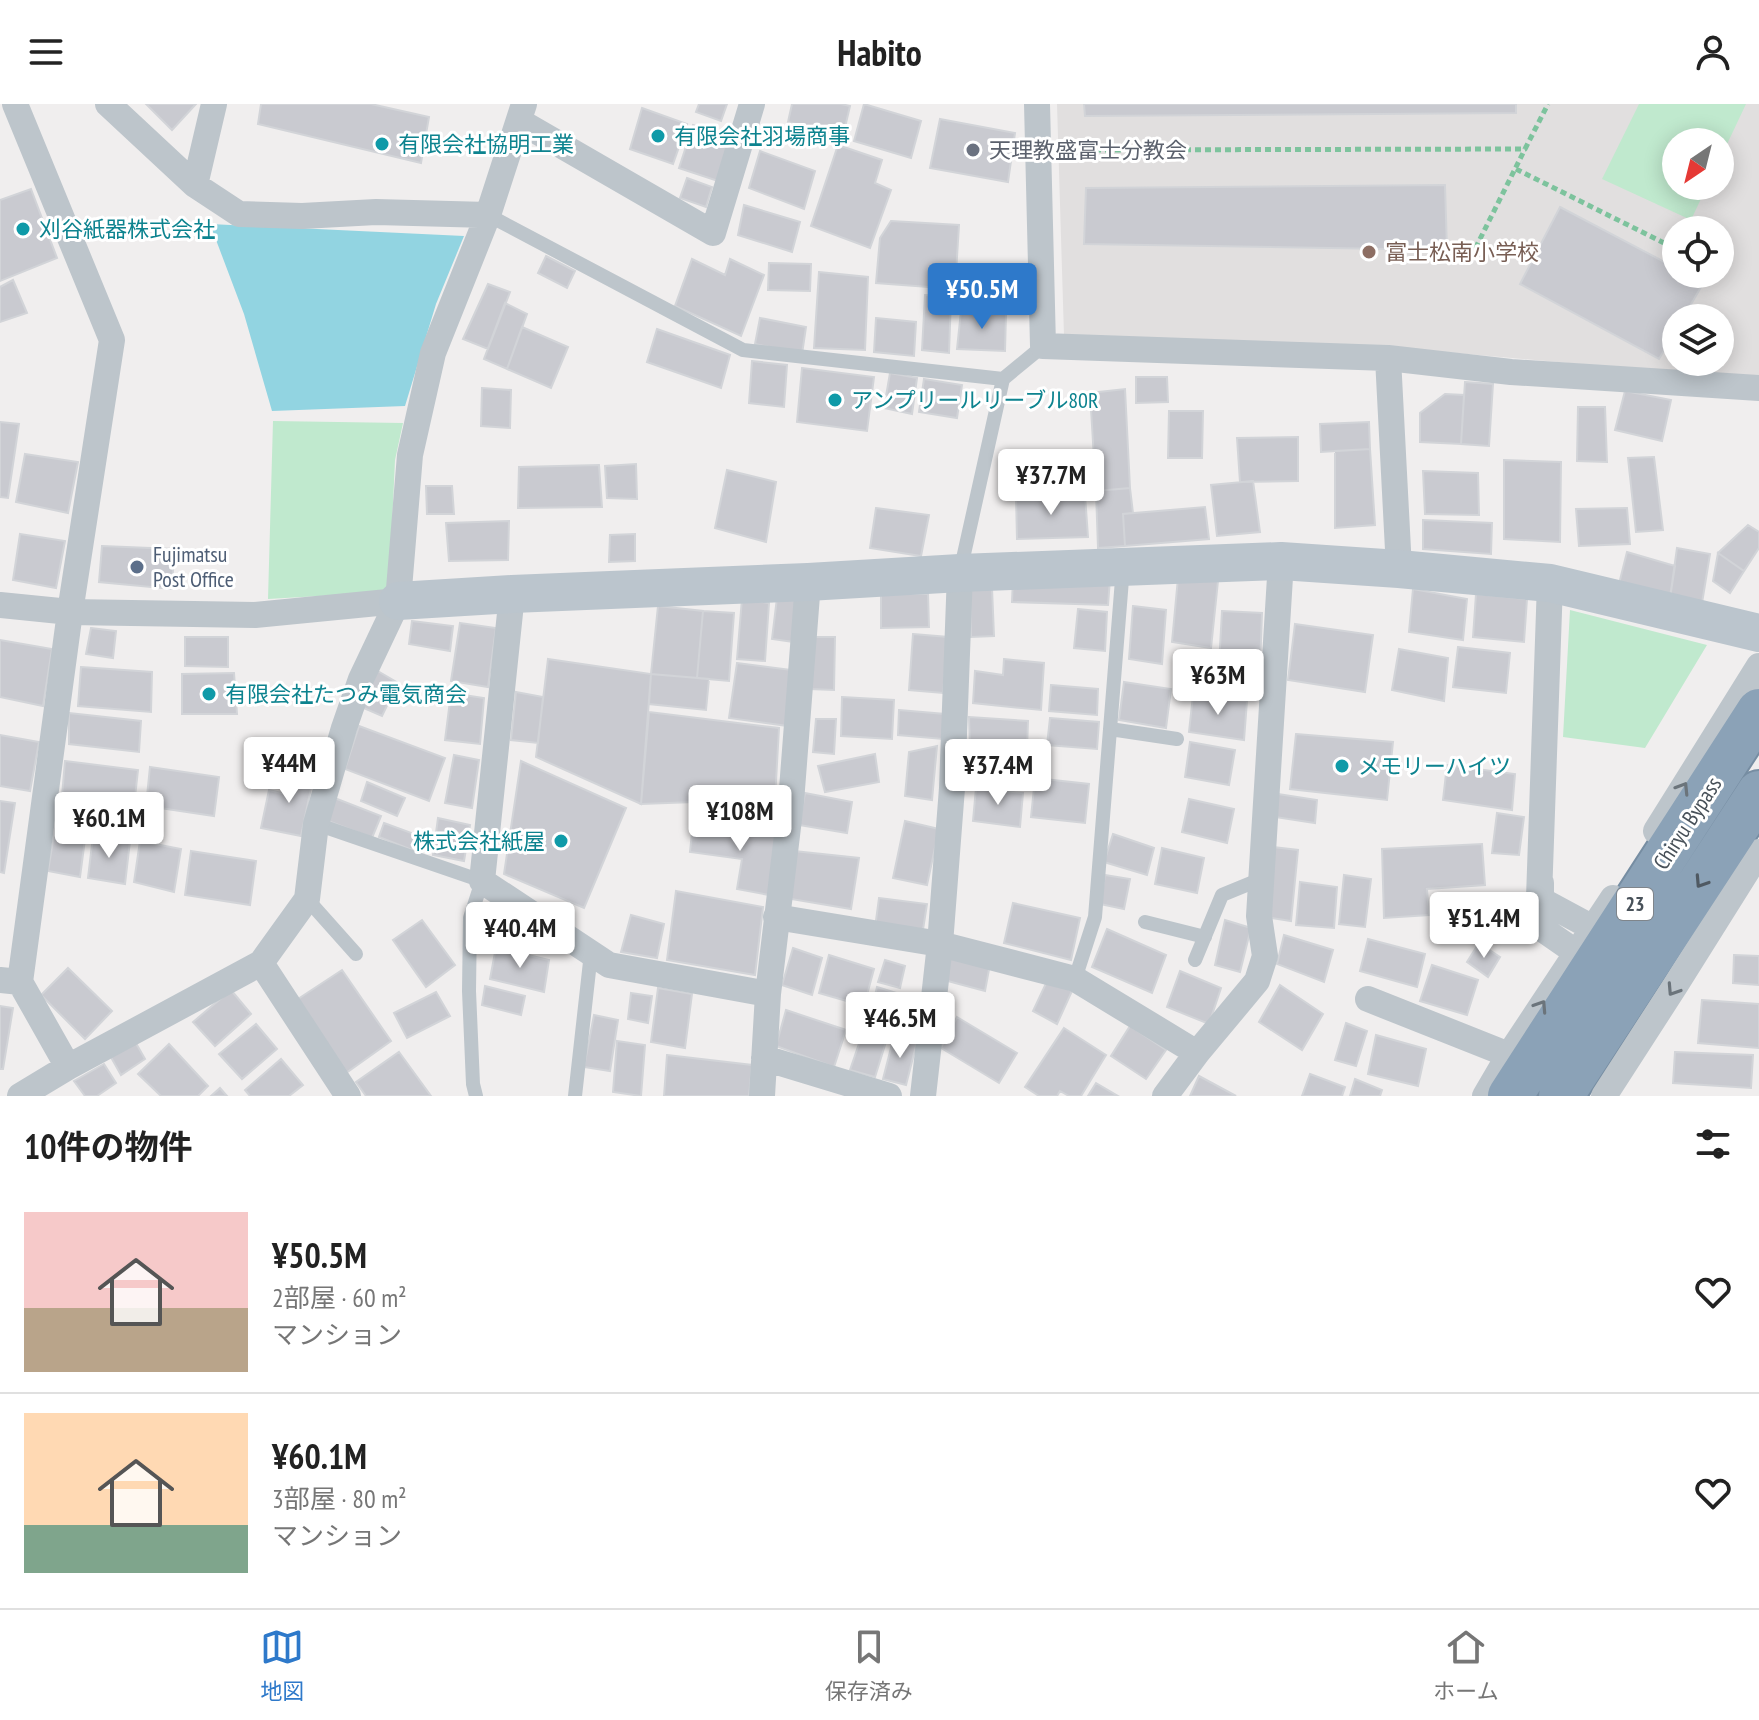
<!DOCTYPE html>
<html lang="ja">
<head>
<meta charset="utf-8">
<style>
	:root { --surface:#fff; --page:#f6f6f6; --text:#222; --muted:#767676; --line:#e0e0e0; --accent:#2e79ca }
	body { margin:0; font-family:"PT Sans Narrow","Noto Sans JP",sans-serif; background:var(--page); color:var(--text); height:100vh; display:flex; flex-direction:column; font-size:30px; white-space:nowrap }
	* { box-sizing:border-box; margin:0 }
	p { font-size:26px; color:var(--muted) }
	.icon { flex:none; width:44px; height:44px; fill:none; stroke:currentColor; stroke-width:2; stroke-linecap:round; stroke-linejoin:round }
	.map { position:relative; height:992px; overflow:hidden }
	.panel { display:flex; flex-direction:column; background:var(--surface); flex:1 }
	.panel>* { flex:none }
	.needle { width:52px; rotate:215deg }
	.buttons { position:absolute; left:1662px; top:24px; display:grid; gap:16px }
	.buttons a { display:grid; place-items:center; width:72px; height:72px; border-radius:50%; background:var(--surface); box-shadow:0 4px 20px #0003; font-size:40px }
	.price { position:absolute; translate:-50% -68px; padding:0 18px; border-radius:8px; background:#fff; color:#222; font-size:26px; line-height:52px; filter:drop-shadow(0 2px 4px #0008) }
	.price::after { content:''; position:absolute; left:50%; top:48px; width:24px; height:18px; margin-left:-12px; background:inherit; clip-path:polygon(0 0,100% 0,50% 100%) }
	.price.on { background:var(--accent); color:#fff }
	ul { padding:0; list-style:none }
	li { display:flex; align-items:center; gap:24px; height:200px; padding:0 24px }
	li+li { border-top:2px solid var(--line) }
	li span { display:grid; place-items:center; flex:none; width:224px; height:160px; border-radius:0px; color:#555 }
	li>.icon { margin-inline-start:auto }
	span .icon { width:96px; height:96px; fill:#fffc; stroke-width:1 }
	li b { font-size:34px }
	h2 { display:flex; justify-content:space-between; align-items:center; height:96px; padding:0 24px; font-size:34px }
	header { display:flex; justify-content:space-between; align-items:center; height:104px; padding:0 24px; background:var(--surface); font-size:36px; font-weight:800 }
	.dock { display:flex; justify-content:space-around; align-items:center; height:112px; border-top:2px solid var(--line); background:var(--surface); font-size:22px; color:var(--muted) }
	.dock a { display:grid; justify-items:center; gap:4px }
	.dock .on { color:var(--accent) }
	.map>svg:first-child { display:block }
</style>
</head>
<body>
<header><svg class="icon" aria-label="menu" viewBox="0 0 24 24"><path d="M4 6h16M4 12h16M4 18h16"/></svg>Habito<svg class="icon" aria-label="person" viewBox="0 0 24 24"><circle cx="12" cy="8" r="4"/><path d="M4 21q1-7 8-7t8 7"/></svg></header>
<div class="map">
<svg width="1759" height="992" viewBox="0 0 1759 992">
	<rect width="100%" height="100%" fill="#f0eeee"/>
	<path fill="#e1dfdf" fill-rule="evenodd" d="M1057,0h702v276l-359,-32 -336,-12zM1676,38h44v44h-44zM1676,126h44v44h-44zM1676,214h44v44h-44z"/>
	<path fill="#c0e9ce" d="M1639,0h107l-26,55v-17h-44v44h31l-16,34 -89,-41z
		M273,317l130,2 -8,37 -6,132 -121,7z
		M1570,506l137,35 -62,103 -82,-11z"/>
	<path fill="#92d4e1" d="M210,120l254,12 -28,68 -31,102 -133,5 -28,-97z"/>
	<path fill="#c9cad0" stroke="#d2d4d8" stroke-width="2" d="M146,0h50l-24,26z
		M261,0h110l58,13 -8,46 -163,-39z
		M699,0h28l-6,17 -25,-9z
		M792,0h49l9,2 -7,30 -55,-14z
		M864,0l57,17 -10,37 -57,-17z
		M1084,0h432v9l-431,3z
		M642,4l45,16 -14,40 -43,-15z
		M940,15l75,14 -7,49 -78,-14z
		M693,21l39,13 -14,43 -39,-13z
		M838,41l44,15 -7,23 16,7 -21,58 -59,-22z
		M760,47l55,20 -11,38 -55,-21z
		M687,74l25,9 -6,20 -26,-9z
		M1445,81l2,65 -363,-6 2,-56z
		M31,85l26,69 -57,23v-81z
		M744,101l56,17 -8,30 -54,-17z
		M1560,103l116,61v6h12l16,8 -21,36h-7v12l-17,29 -139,-75z
		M891,117l68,4 -4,64 -79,-6 4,-45z
		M546,152l29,15 -8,17 -29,-15z
		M692,155l33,16 5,-16 34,16 -23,61 -66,-30z
		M769,159l42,1 -1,27 -42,-1z
		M819,168l49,5 -3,73 -51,-2z
		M13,176l14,33 -27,9v-35z
		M488,180l22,8 -22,57 -25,-10z
		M925,191l26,2 -2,56 -27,-3z
		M505,199l22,11 -20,55 -23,-10z
		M961,207l45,3 -1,37 -48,-2z
		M760,214l46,9 -4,27 -47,-10z
		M876,214l40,4 -2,34 -40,-4z
		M522,223l46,20 -17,41 -44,-19z
		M657,225l73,26 -9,33 -74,-26z
		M752,257l35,4 -3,42 -35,-4z
		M802,264l72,9 -7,54 -70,-9z
		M890,269l27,5 -5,36 -28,-6z
		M1136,273h31l1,25 -32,1z
		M924,275l38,6 -5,33 -38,-6z
		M1465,278l28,2 -4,62 -28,-2z
		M482,284l29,2 -1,38 -29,-2z
		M1125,285l5,99 -34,3 -6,-98z
		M1625,287l46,9 -9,41 -47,-11z
		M1445,290l19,1 -3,49 -41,-2v-29z
		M1578,303h27l2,55 -30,-1z
		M1169,307h34l-1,47h-34z
		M0,318l19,2 -11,74 -8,-1z
		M1369,318l1,27 -49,3 -1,-28z
		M1298,333v44l-58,1 -3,-44z
		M1370,345l5,76 -40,3v-77z
		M25,350l53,8 -10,51 -52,-11z
		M1654,353l9,73 -27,2 -8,-74z
		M1504,356l57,2 -1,80 -56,-3z
		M636,360l1,35 -30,-1 -2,-32z
		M599,361l3,42 -84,1 1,-41z
		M727,366l49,12 -10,60 -51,-14z
		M1423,367l55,2 1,42 -54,-1z
		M1253,377l7,51 -43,4 -6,-51z
		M426,382h26l2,28h-27z
		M1130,384l3,25 -10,1 2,32 -27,2 -2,-57z
		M1085,391l3,42 -71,2 -1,-43z
		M1205,403l4,32 -84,7 -2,-32z
		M876,404l53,7 -8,41 -51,-8z
		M1627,404l3,36 -51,2 -3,-37z
		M1423,416l69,3 -1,31 -68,-5z
		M509,417l-1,39 -59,1 -3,-38z
		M1748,421l11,7v16l-15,23 -26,-18z
		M20,430l45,7 -9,47 -43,-8z
		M635,430v27l-26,1 1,-27z
		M102,442l72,3 -2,40 -73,-7z
		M1677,444l33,6 -8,49 -32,-5z
		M1627,448l48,14 -5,32 -51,-14z
		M1718,449l26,18 -14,22 -17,-12z
		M1013,474l97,1 -2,26 -96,-3z
		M1178,474l40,3 -7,67 -39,-6z
		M970,483l22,1 2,48 -23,1z
		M1413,485l54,10 -4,41 -54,-8z
		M881,490h47l1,33 -48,1z
		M1476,490l51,5 -3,43 -51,-5z
		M777,494l21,3 -4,41 -22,-3z
		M742,495l27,4 -4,58 -28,-2z
		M658,502l45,5 -6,67 -46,-4z
		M1133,502l33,4 -4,54 -33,-5z
		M1078,505l29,3 -2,39 -31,-3z
		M703,507l31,2 -5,68 -32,-3z
		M1222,507l40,2 -2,55 -41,-3z
		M412,517l41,5 -3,25 -41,-7z
		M460,519l36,5 -8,59 -37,-6z
		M1295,520l78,11 -8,57 -77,-12z
		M91,524l25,3 -3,27 -27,-4z
		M913,530l35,3 -5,56 -34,-3z
		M185,533h43v30l-43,-1z
		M811,533h24l-1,53 -24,-1z
		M0,536l52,9 -9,57 -43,-9z
		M1458,543l52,6 -4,40 -53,-6z
		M1399,545l49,9 -4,43 -52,-11z
		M548,555l103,15 -10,130 -105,-47z
		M1004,555l40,4 -3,47 -68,-7 2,-32 28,4z
		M737,559l55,7 -4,56 -59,-8z
		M81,563l71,5 -1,40 -73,-6z
		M376,566l22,13 -16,33 -23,-10z
		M234,569l3,41h-55v-40z
		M651,570l58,5 -3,31 -57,-6z
		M1124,578l47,7 -5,39 -47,-8z
		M1051,581l47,4 -1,26 -48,-4z
		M516,588l27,5 -5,46 -27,-3z
		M451,589l33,5 -4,46 -35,-4z
		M1193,591l54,6 -3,39 -55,-8z
		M842,593l52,3 -2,39 -51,-3z
		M899,606l46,4 -2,25 -45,-4z
		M649,608l130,16 -4,71 -134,5z
		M69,609l72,8 -2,31 -70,-8z
		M969,613l59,4 -1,30 -57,-5z
		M1050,614l49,4 -2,27 -50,-4z
		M816,615h20l-2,35 -21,-2z
		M359,622l86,32 -16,43 -84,-32z
		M1296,630l97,8 -6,58 -97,-11z
		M0,631l39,7 -9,49 -30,-5z
		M1190,638l45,8 -6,35 -44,-8z
		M937,642l-5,54 -27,-4 4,-44z
		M875,650l4,28 -54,10 -7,-26z
		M454,651l25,5 -7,48 -27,-5z
		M65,657l73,9 -4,36 -72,-10z
		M521,657l105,47 -42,100 -80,-34z
		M1447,661l68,9 -3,36 -69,-10z
		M150,663l69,10 -5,39 -68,-10z
		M291,664l23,6 -13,62 -40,-8 8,-38 17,4z
		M1035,674l54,6 -4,39 -54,-6z
		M367,678l38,16 -8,18 -36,-15z
		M976,684l47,5 -3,34 -47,-6z
		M805,689l47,9 -5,31 -48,-8z
		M1278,690l39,6 -2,23 -40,-6z
		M332,693l49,19 -9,22 -49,-19z
		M1189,695l45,10 -7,34 -45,-11z
		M0,697l15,2 -11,70 -4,-1z
		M1497,709l27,4 -5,38 -27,-2z
		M57,713l30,7 -7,53 -32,-6z
		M438,714l32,7 -6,36 -31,-6z
		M905,717l34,8 -12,56 -34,-7z
		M384,719l33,12 -5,15 -33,-13z
		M693,719l84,11 -8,61 -32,-6 5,-30 -52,-7z
		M1113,730l41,14 -7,27 -43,-13z
		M93,732l37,5 -5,43 -37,-6z
		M140,737l41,8 -7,43 -40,-10z
		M1482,740l3,41 -58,4 2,26 -45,3 -2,-69z
		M1273,743l25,3 -7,71 -25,-4z
		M1162,744l42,10 -7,35 -42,-9z
		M191,747l65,10 -6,44 -65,-10z
		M794,747l65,7 -8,51 -60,-10z
		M1105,771l25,4 -6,30 -24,-5z
		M1344,771l27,4 -6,48 -26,-3z
		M1300,778l37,5 -3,41 -38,-3z
		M676,787l87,16 -8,68 -88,-15z
		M879,794l48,6 -5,32 -47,-8z
		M1440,796l60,9 -3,31 -61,-8z
		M1013,799l67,15 -9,42 -67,-17z
		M631,811l33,9 -7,34 -36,-6z
		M422,816l33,45 -29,22 -33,-47z
		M1225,816l26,8 -11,44 -25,-7z
		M1107,825l59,26 -14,38 -60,-26z
		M1284,831l49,15 -9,32 -47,-18z
		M1368,835l57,15 -8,33 -57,-16z
		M1479,839l21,14 -12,20 -21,-15z
		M496,843l53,13 -5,32 -54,-13z
		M793,844l29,10 -10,37 -30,-10z
		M949,850l41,10 -5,27 -41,-11z
		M829,851l45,14 -10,37 -45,-13z
		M1734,851l25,1v29l-26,-2z
		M885,856l20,6 -5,22 -22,-6z
		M1432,861l46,15 -11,35 -47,-14z
		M68,864l44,43 -27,28 -44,-44z
		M342,866l49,71 -45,32 -48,-74z
		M1180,867l41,17 -12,36 -42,-17z
		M1048,875l24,12 -15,33 -24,-13z
		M1280,881l43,29 -21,36 -43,-28z
		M485,882l40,10 -4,19 -39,-10z
		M877,883l45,14 -8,25 -43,-14z
		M658,884l34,6 -7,54 -34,-6z
		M231,886l20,24 -36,32 -22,-24z
		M436,888l14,24 -43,22 -13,-25z
		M631,889l21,3 -4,27 -20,-4z
		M1702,896l57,4v44l-61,-5z
		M0,902l13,2 -10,61h-3z
		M786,906l60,20 -12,37 -58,-21z
		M594,911l24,5 -8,51 -26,-4z
		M957,913l60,36 -18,30 -58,-35z
		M866,919l23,9 -14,45 -25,-7z
		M1346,919l21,8 -11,35 -21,-6z
		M256,920l21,25 -35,30 -23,-25z
		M1130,922l36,24 -20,29 -35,-23z
		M1064,924l42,27 -25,41h-12l-9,-5 -3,5h-18l-14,-9z
		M1376,931l50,14 -8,37 -50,-12z
		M894,932l23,6 -11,43 -23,-6z
		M133,934l12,21 -24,16 -13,-23z
		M617,937l28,4 -4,51 -28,-4z
		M169,940l39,42 -10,10h-37l-23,-22z
		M399,948l32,44h-65l-10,-14z
		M1675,948l78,3 -2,33 -78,-5z
		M667,951l85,10 -3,31h-85z
		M281,955l22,26 -14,11h-39l-5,-6z
		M104,960l12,19 -19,13h-12l-11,-15z
		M1310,970l35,13 -3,9h-40z
		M1199,972l37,20h-46z
		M1355,975l27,11 -2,6h-30z
		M1096,979l22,13h-30z
		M220,984l7,8h-16z"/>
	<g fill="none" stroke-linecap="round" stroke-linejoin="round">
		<g stroke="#768da2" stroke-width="48">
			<path id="highway" d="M1510,992l249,-385
				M1561,992l198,-303"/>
		</g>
		<path stroke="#7dc39d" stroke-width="5" stroke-dasharray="6 4" stroke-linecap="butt" d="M1065,46l460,-1 23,-45
			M1516,65l160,80
			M1471,153l54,-108"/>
		<path stroke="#bdc5cb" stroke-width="14" d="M488,111l255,135 260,29 40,-33
			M960,468l43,-193
			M1192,569l81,10
			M1110,625l67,10
			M316,720l166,57 -12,37 -1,73 4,93 3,12
			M307,795l49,55
			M1145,818l60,15
			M1195,856l27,-65 39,-16
			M1075,875l20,-62 28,-350
			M575,992l16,-143"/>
		<path stroke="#bdc5cb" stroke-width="26" d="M108,0l87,81 19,-81
			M1037,0l6,242 345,12 123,14 248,16
			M519,17l194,112 39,-129
			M195,81l44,29 63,2 74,-4 112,3
			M1388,254l11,211
			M1550,479l-12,343 39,27
			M512,490l-30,287 127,84 159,29
			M0,501l70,7 185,3 143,-14
			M1656,727l103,-165
			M1541,779v17l52,28
			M776,813l164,27 135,35 122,74
			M261,859l87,133
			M0,876l20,2 50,-370 42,-272 -97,-236
			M20,878l48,85
			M1368,895l141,56
			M764,954l125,38
			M20,992l48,-29 193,-104 46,-64 9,-75 28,-96 17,-49 37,-78 12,-146 23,-102 55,-138 36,-111
			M762,992l6,-102 23,-192 17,-220
			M923,992l17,-152 12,-156 8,-215
			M1165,992l32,-43 60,-72 8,-25 -6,-40 22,-355
			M1485,992l24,-41 104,-157
			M1604,992l71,-110 84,-134"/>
		<path stroke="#bbc5cd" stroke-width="38" d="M398,497l114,-7 296,-12 152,-9 321,-12 118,8 151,14 209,50"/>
		<use href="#highway" stroke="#8ba2b7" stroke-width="44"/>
	</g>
	<defs><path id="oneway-chevron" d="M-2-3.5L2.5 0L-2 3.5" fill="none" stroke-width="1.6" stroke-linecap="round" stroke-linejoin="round" transform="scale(2)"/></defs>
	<g stroke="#6b747b">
		<use href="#oneway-chevron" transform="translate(1683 684) rotate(-58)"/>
		<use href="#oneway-chevron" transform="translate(1673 886) rotate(123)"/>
		<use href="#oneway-chevron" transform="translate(1541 902) rotate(-57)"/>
	</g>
	<use stroke="#4f5962" href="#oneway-chevron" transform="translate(1701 778) rotate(123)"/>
	<g fill="#0f9aa8" stroke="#fff" stroke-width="3">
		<circle cx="658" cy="32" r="8"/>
		<circle cx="382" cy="40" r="8"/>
		<circle cx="23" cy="125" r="8"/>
		<circle cx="835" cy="296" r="8"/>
		<circle cx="209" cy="590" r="8"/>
		<circle cx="1342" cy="662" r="8"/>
		<circle cx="561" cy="737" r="8"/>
	</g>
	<circle fill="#6b7280" stroke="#fff" stroke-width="3" cx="973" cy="46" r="8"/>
	<circle fill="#8d6e63" stroke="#fff" stroke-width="3" cx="1369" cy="148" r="8"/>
	<circle fill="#5c6f8a" stroke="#fff" stroke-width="3" cx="137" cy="463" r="8"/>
	<g text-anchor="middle" stroke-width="6" stroke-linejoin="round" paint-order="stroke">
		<rect fill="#fff" stroke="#7f858b" stroke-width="2" x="1617" y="784" width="36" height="32" rx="6"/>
		<g font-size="20" font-weight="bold" fill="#485159">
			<text x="1635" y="807">23</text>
		</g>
		<g font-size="22" fill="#0d838f" stroke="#fff" text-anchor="start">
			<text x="674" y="40">有限会社羽場商事</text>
			<text x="398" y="48">有限会社協明工業</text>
			<text x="39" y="133">刈谷紙器株式会社</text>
			<text x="851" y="304">アンプリールリーブル80R</text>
			<text x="225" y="598">有限会社たつみ電気商会</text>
			<text x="1358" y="670">メモリーハイツ</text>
			<text x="545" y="745" text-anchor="end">株式会社紙屋</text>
		</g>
		<g font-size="22" fill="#5b616d" stroke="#fff" text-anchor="start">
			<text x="989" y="54">天理教盛富士分教会</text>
		</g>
		<g font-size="22" fill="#785e54" stroke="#fff" text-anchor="start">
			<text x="1385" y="156">富士松南小学校</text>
		</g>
		<g font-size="22" fill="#4e5e75" stroke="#fff" text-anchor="start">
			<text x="153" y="458">Fujimatsu<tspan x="153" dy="25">Post Office</tspan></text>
		</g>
		<g font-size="22" fill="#485159" stroke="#fff">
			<text transform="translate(1687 719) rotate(-57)" y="8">Chiryu Bypass</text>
		</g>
	</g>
</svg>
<div class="buttons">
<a><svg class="needle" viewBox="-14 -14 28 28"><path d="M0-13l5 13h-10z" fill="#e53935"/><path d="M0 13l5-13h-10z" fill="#767676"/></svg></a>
<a><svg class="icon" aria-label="locate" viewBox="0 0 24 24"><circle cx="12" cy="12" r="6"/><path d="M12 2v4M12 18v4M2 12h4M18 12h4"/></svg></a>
<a><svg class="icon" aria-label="layers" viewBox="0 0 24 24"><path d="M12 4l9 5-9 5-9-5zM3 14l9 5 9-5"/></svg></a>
</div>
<b class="price on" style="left:982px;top:227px">¥50.5M</b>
<b class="price" style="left:1051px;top:413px">¥37.7M</b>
<b class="price" style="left:1218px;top:613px">¥63M</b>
<b class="price" style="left:289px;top:701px">¥44M</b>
<b class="price" style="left:998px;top:703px">¥37.4M</b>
<b class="price" style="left:740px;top:749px">¥108M</b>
<b class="price" style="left:109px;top:756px">¥60.1M</b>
<b class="price" style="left:1484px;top:856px">¥51.4M</b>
<b class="price" style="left:520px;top:866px">¥40.4M</b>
<b class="price" style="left:900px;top:956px">¥46.5M</b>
</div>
<section class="panel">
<h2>10件の物件<svg class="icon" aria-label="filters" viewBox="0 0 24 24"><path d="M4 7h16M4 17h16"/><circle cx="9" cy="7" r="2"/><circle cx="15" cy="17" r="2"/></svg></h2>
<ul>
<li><span style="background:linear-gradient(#f6c9c9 60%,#b9a48a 0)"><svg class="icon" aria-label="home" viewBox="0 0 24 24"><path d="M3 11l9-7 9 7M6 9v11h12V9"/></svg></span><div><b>¥50.5M</b><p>2部屋 · 60 m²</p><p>マンション</p></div><svg class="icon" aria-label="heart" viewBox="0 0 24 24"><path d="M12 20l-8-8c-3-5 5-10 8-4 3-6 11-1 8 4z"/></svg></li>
<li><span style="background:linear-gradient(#ffd9b3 70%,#7fa58c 0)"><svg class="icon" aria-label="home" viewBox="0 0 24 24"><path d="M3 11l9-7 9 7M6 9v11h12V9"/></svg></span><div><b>¥60.1M</b><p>3部屋 · 80 m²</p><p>マンション</p></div><svg class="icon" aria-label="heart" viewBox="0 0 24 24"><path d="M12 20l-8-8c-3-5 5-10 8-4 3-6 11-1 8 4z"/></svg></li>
</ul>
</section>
<nav class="dock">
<a class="on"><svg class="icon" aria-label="map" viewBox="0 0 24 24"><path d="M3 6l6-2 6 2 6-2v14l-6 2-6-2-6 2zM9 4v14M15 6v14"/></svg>地図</a>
<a><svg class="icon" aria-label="saved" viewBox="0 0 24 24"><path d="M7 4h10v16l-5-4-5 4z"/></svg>保存済み</a>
<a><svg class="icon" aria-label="home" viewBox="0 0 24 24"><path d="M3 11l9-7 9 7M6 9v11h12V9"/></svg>ホーム</a>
</nav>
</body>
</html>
